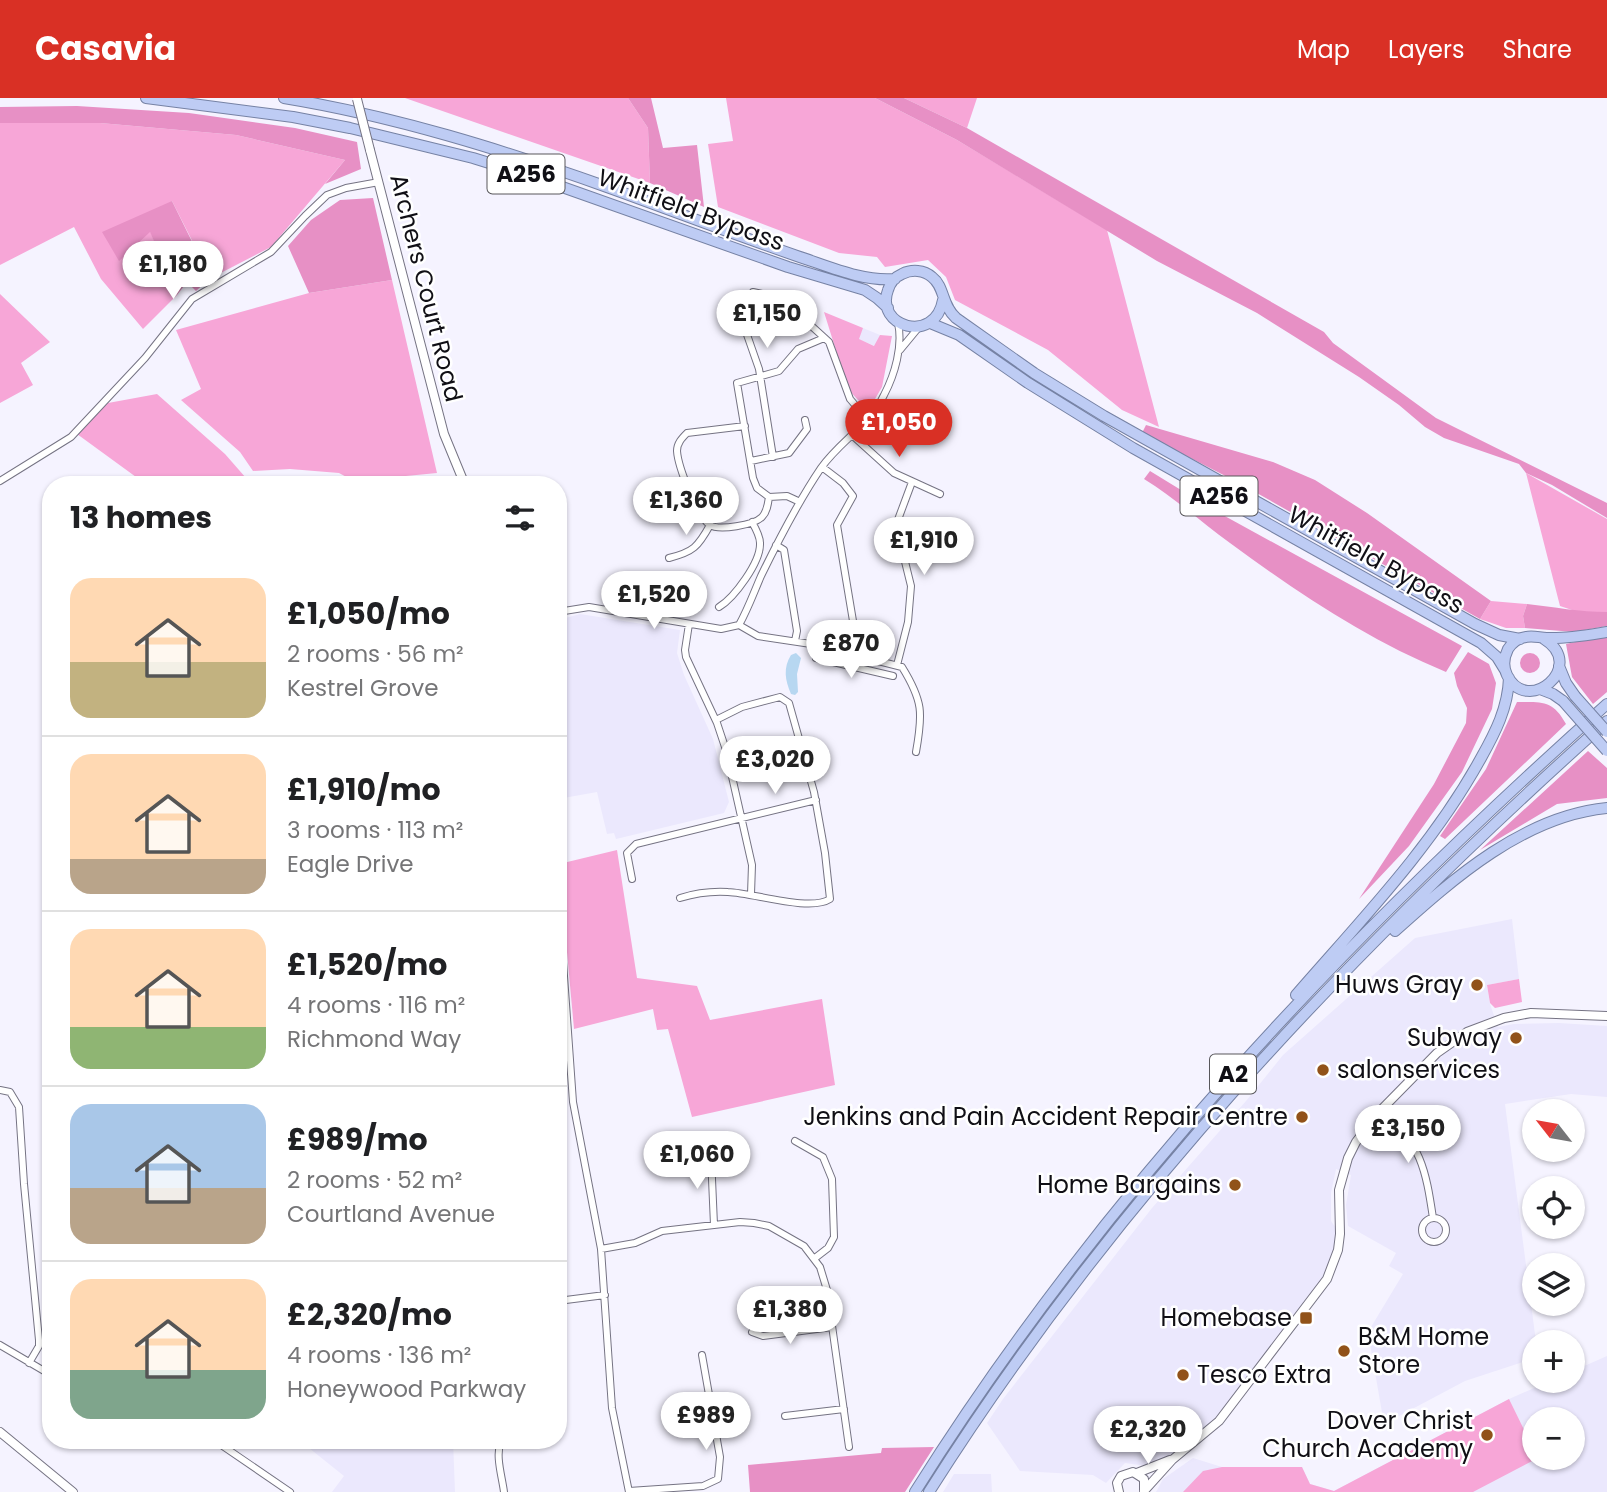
<!DOCTYPE html>
<html lang="en">
<head>
<meta charset="utf-8">
<style>
	:root { --surface:#fff; --page:#f6f6f6; --text:#202124; --muted:#757577; --line:#e0e0e0; --accent:#d93025 }
	body { margin:0; font-family:Poppins,sans-serif; background:var(--page); color:var(--text); height:100vh; display:flex; flex-direction:column; font-size:26px; white-space:nowrap }
	* { box-sizing:border-box; margin:0 }
	p { font-size:23px; color:var(--muted) }
	.icon { flex:none; width:38px; height:38px; fill:none; stroke:currentColor; stroke-width:2; stroke-linecap:round; stroke-linejoin:round }
	.map { position:relative; flex:1; overflow:hidden }
	.sheet { position:absolute; left:42px; top:378px; width:525px; height:973px; display:flex; flex-direction:column; background:var(--surface); border-radius:28px; box-shadow:0 2px 5px #0004 }
	.sheet>* { flex:none }
	.needle { width:46px; rotate:301deg }
	.controls { position:absolute; left:1522px; top:1001px; display:grid; gap:14px }
	.controls a { display:grid; place-items:center; width:63px; height:63px; border-radius:50%; background:var(--surface); box-shadow:0 2px 5px #0004; font-size:35px }
	.price { position:absolute; translate:-50% -60px; padding:0 16px; border-radius:24px; background:#fff; color:#222; font-size:23px; line-height:46px; filter:drop-shadow(0 2px 4px #0008) }
	.price::after { content:''; position:absolute; left:50%; top:42px; width:21px; height:16px; margin-left:-10px; background:inherit; clip-path:polygon(0 0,100% 0,50% 100%) }
	.price.active { background:var(--accent); color:#fff }
	ul { padding:0; list-style:none }
	li { display:flex; align-items:center; gap:21px; height:175px; padding:0 28px }
	li+li { border-top:2px solid var(--line) }
	li span { display:grid; place-items:center; flex:none; width:196px; height:140px; border-radius:21px; color:#555 }
	li>.icon { margin-inline-start:auto }
	span .icon { width:84px; height:84px; fill:#fffc; stroke-width:1 }
	li b { font-size:30px }
	h2 { display:flex; justify-content:space-between; align-items:center; height:84px; padding:0 28px; font-size:30px }
	header { display:flex; align-items:center; gap:42px; box-sizing:border-box; height:98px; padding:0 35px; background:var(--accent); color:#fff }
	header strong { font-size:33px }
	nav { display:flex; gap:38px; margin-inline-start:auto; font-size:24px }
	.map>svg:first-child { display:block }
</style>
</head>
<body>
<header>
<strong>Casavia</strong>
<nav><a>Map</a><a>Layers</a><a>Share</a></nav>
</header>
<div class="map">
<svg width="1607" height="1394" viewBox="0 0 1607 1394">
	<rect width="100%" height="100%" fill="#f5f3ff"/>
	<path fill="#ebe8fd" fill-rule="evenodd" d="M863,230l17,7 -5,11 -17,-7z
		M580,516l100,16 -3,23 7,22 29,64 16,63 -5,11 -108,26 -2,-6 -7,1 -10,-42 -39,7v-179z
		M1512,821l7,60 -32,6 3,19 8,23 16,-3 45,-1 48,3v71l-36,-3 -66,10 31,238 -1,16 -70,23 -81,43 -16,-92 35,-58 -14,-8 7,-13 -48,-27 -2,-21 5,-30 -15,-6 -5,24v28l9,13 -7,31 -93,131 -48,48 -45,22 -22,-3 -19,20 -13,-8 -73,-4 -33,-48 16,-24 149,-191 94,-107 37,-46 132,-117z
		M1607,1258v136h-451l7,-13 30,-21 29,9h80l8,17 24,7 175,-92 41,-18h23v-10zM1535,1321h38v39h-38z
		M299,1342h154l2,52h-123l12,-16z
		M954,1376h37l1,18h-49z"/>
	<path fill="#f7a6d7" d="M405,0h223l20,30 2,55z
		M726,0h149l82,42 150,90 52,197 -37,-17 -74,-60 -93,-50 -9,-23 -18,-17 -43,7 -8,-10 -38,-4 -121,-46 -10,-63 25,-3z
		M904,0h73l-10,30z
		M0,25h100l136,12 109,25 -74,87 -60,31 -39,-77 -22,30 27,64 -34,34 -42,-50 -27,-52 -74,38z
		M392,182l45,193 -83,8 -15,-8 -49,-4 -37,2 -13,-19 -59,-52 20,-11 -25,-59 133,-37z
		M0,196l50,48 -29,21 12,22 -33,18z
		M824,214l39,16 -4,11 15,7 6,-11 12,1 -10,51 -14,24 -20,-22z
		M157,296l68,60 21,24 18,7h-117l-70,-51 31,-31z
		M1526,375l81,46v93h-29l-18,-6z
		M1491,503l36,3 -4,12 2,12h-19l-26,-9z
		M617,752l20,128 60,8 13,34 112,-21 13,86 -143,32 -24,-88 -11,1 -4,-21 -79,20 -15,-165z
		M1519,881l3,23 -27,6 -5,-5 -3,-18z
		M1509,1301l26,53v6h3l-65,34h-290l20,-21 19,-4h80l8,17 24,7z"/>
	<path fill="#e790c5" d="M628,0h23l12,50 34,-3 7,62 -54,-24 -2,-55z
		M875,0h29l63,30 357,204 9,11 103,75 171,85v15l-55,-33 -26,-12 -7,-9 -75,-26 -19,-11 -26,-22 -40,-28 -102,-64 -100,-52 -200,-121z
		M77,8l112,7 106,15 62,14 4,27 -36,15 20,-24 -109,-25 -136,-12h-100v-16z
		M373,100l19,82 -83,13 -21,-47 23,-26 29,-20z
		M172,103l38,77 -14,13 -9,-9 -10,13 -27,-63 -31,29 -17,-29z
		M1146,327l127,37 42,18 52,33 124,88 -11,18 -241,-136 -97,-50z
		M1150,373l62,38 250,137 -16,26c-78,-32 -148,-79 -216,-129 -29,-21 -55,-45 -86,-64z
		M1527,506c27,3 53,8 80,8v14l-33,6 -49,-4 -2,-12z
		M1607,537v57l-14,12 -21,-27 -6,-33z
		M1468,554l21,12 7,19 -4,26 -30,63 -53,74 -50,53 75,-115 32,-61 1,-15 -10,-22 -3,-13z
		M1520 565a10 10 0 1 1 20 0a10 10 0 1 1-20 0Z
		M1517,604c25,0 36,-2 49,22l-121,115 -5,-3 46,-67z
		M1588,653l19,17v30l-50,6 -77,46z
		M934,1349l-29,45h-155l-2,-27 133,-12 1,-5z"/>
	<path fill="#b7d7f1" d="M796,555l5,5 -4,16 1,18 -3,3 -4,-1c-6,-14 -8,-26 0,-39z"/>
	<g fill="none" stroke-linecap="round" stroke-linejoin="round">
		<g stroke="#757383" stroke-width="8">
			<path id="minor" d="M753,194l9,2 44,27 23,21 21,57 18,21
				M745,231l14,40 14,88
				M900,252l19,-23
				M745,328l-58,7c-5,5 -10,10 -10,18 1,15 20,66 33,74 9,6 44,0 52,-8 5,-5 6,-13 7,-20
				M852,337l42,38 46,21
				M751,363l38,-8 18,-24 -2,-9
				M822,369l21,16 10,13 -16,29 18,108 -3,21
				M0,383l71,-44 74,-79 47,-59 79,-47 34,-36 22,-21 19,-7 33,-6
				M800,404l-13,-6 -18,1 -12,-9 -4,-10 -16,-95 42,-12 19,-22 26,-11
				M776,447l8,5 13,81 -2,10
				M669,460c24,-6 29,-11 41,-33
				M719,509c15,-9 42,-45 41,-64 0,-7 -4,-14 -8,-21
				M558,514l31,-5 132,22 18,-4c9,-16 15,-33 22,-49 18,-37 37,-74 60,-108 19,-27 49,-43 63,-73 11,-21 19,-49 14,-72
				M689,526l-4,26 1,7 31,66 9,27 26,115 -1,29
				M739,527l19,11 53,8 91,23c21,34 21,46 14,85
				M816,560l77,18
				M897,567l11,-43 3,-36 -15,-61 16,-43
				M632,781l-5,-26 9,-9 180,-44
				M558,794l15,210 28,147 11,159 17,84
				M680,800c16,-5 32,-7 48,-6 26,1 82,20 102,7l-5,-46 -11,-61 -25,-89 -9,-6 -38,10 -26,13
				M0,992l10,2 9,15 5,77 15,156v6l-10,17
				M1380,1013c41,30 46,60 53,107
				M795,1043l28,16 9,22 2,58 -6,11 -13,10
				M711,1058l3,69
				M1422 1132a12 12 0 1 1 24 0a12 12 0 1 1-24 0Z
				M601,1151l34,-6 27,-12 78,-9 14,1 15,3 35,20 16,21 7,23 22,157
				M558,1203l47,-6
				M752,1234l11,4 69,-9
				M0,1247l51,30
				M785,1318l59,-7
				M214,1342l76,52
				M501,1342c-6,16 1,36 3,52
				M629,1393l74,-5 15,-7 2,-22 -18,-102"/>
		</g>
		<g stroke="#757383" stroke-width="10">
			<path id="tertiary" d="M370,52l74,284 21,51
				M0,1334l73,60
				M1137,1375l33,-13
				M1144,1393l28,-31 47,-39 108,-142 11,-29 2,-16 -1,-44 9,-32 8,-16 24,-31 57,-58 30,-21 37,-14 27,-5 76,3
				M1119,1394l-2,-9 4,-7 12,-4 11,7v13"/>
		</g>
		<g stroke="#7682a4" stroke-width="12">
			<path id="trunk" d="M146,0l147,19 57,11 123,30 61,19 254,90 77,23 12,8 11,10
				M284,0c110,18 219,52 323,89 64,23 126,47 190,69 31,10 66,26 98,23
				M943,202c-8,45 -69,27 -55,-10 2,-7 7,-13 14,-16 10,-5 22,-4 30,3 13,10 9,27 24,41l78,55 70,43 371,208 24,11 21,4
				M930,225l29,12 69,48 105,65 348,195 16,14 8,13
				M1544,541c44,27 -17,78 -37,36 -4,-8 -3,-18 1,-26 4,-6 10,-11 18,-12 7,-2 14,1 21,1 20,1 41,-3 60,-6
				M1559,568l7,17 9,13
				M1540,591l13,5 10,7
				M1395,833c59,-53 129,-115 212,-123
				M1296,897c66,-76 136,-148 185,-237 14,-25 27,-50 28,-80
				M915,1394c187,-298 431,-555 692,-788
				M929,1394c183,-290 423,-543 678,-771"/>
		</g>
		<use href="#minor" stroke="#fff" stroke-width="6"/>
		<use href="#tertiary" stroke="#fff" stroke-width="8"/>
		<use href="#trunk" stroke="#beccf4" stroke-width="10"/>
		<g stroke="#757383" stroke-width="10" stroke-linecap="butt">
			<path id="tertiary-bridge" d="M357,1l13,51"/>
		</g>
		<g stroke="#7682a4" stroke-width="12" stroke-linecap="butt">
			<path id="trunk-bridge" d="M1575,598l32,36
				M1563,603l44,50"/>
		</g>
		<use href="#tertiary-bridge" stroke="#fff" stroke-width="8"/>
		<use href="#trunk-bridge" stroke="#beccf4" stroke-width="10"/>
	</g>
	<g fill="#915219" stroke="#fff" stroke-width="2.5">
		<circle cx="1477" cy="887" r="7"/>
		<circle cx="1516" cy="940" r="7"/>
		<circle cx="1323" cy="972" r="7"/>
		<circle cx="1302" cy="1019" r="7"/>
		<circle cx="1235" cy="1087" r="7"/>
		<rect x="1299" y="1213" width="14" height="14" rx="3.5"/>
		<circle cx="1344" cy="1253" r="7"/>
		<circle cx="1183" cy="1277" r="7"/>
		<circle cx="1487" cy="1337" r="7"/>
	</g>
	<g text-anchor="middle" stroke-width="5" stroke-linejoin="round" paint-order="stroke">
		<g fill="#fff" stroke="#58575b" stroke-width="2">
			<rect x="487.5" y="56.5" width="77" height="39" rx="5"/>
			<rect x="1180.5" y="378.5" width="77" height="39" rx="5"/>
			<rect x="1210" y="956.5" width="46" height="39" rx="5"/>
		</g>
		<g font-size="23" font-weight="bold" fill="#100f15">
			<text x="526" y="84">A256</text>
			<text x="1219" y="406">A256</text>
			<text x="1233" y="984">A2</text>
		</g>
		<g font-size="24" fill="#100f15" stroke="#fff">
			<text transform="translate(691 112) rotate(20)" y="8">Whitfield Bypass</text>
			<text transform="translate(426 190) rotate(76)" y="8">Archers Court Road</text>
			<text transform="translate(1376 462) rotate(29)" y="8">Whitfield Bypass</text>
		</g>
		<g font-size="24" fill="#100f15" stroke="#fff" text-anchor="end">
			<text x="1463" y="895">Huws Gray</text>
			<text x="1502" y="948">Subway</text>
			<text x="1337" y="980" text-anchor="start">salonservices</text>
			<text x="1288" y="1027">Jenkins and Pain Accident Repair Centre</text>
			<text x="1221" y="1095">Home Bargains</text>
			<text x="1292" y="1228">Homebase</text>
			<text x="1358" y="1247" text-anchor="start">B&amp;M Home<tspan x="1358" dy="28">Store</tspan></text>
			<text x="1197" y="1285" text-anchor="start">Tesco Extra</text>
			<text x="1473" y="1331">Dover Christ<tspan x="1473" dy="28">Church Academy</tspan></text>
		</g>
	</g>
</svg>
<div class="controls">
<a><svg class="needle" viewBox="-14 -14 28 28"><path d="M0-13l5 13h-10z" fill="#e53935"/><path d="M0 13l5-13h-10z" fill="#757577"/></svg></a>
<a><svg class="icon" aria-label="locate" viewBox="0 0 24 24"><circle cx="12" cy="12" r="6"/><path d="M12 2v4M12 18v4M2 12h4M18 12h4"/></svg></a>
<a><svg class="icon" aria-label="layers" viewBox="0 0 24 24"><path d="M12 4l9 5-9 5-9-5zM3 14l9 5 9-5"/></svg></a>
<a>+</a>
<a>−</a>
</div>
<b class="price" style="left:173px;top:203px">£1,180</b>
<b class="price" style="left:767px;top:252px">£1,150</b>
<b class="price active" style="left:899px;top:361px">£1,050</b>
<b class="price" style="left:686px;top:439px">£1,360</b>
<b class="price" style="left:924px;top:479px">£1,910</b>
<b class="price" style="left:654px;top:533px">£1,520</b>
<b class="price" style="left:851px;top:582px">£870</b>
<b class="price" style="left:775px;top:698px">£3,020</b>
<b class="price" style="left:1408px;top:1067px">£3,150</b>
<b class="price" style="left:697px;top:1093px">£1,060</b>
<b class="price" style="left:790px;top:1248px">£1,380</b>
<b class="price" style="left:706px;top:1354px">£989</b>
<b class="price" style="left:1148px;top:1368px">£2,320</b>
<section class="sheet">
<h2>13 homes<svg class="icon" aria-label="filters" viewBox="0 0 24 24"><path d="M4 7h16M4 17h16"/><circle cx="9" cy="7" r="2"/><circle cx="15" cy="17" r="2"/></svg></h2>
<ul>
<li><span style="background:linear-gradient(#ffd9b3 60%,#c2b280 0)"><svg class="icon" aria-label="home" viewBox="0 0 24 24"><path d="M3 11l9-7 9 7M6 9v11h12V9"/></svg></span><div><b>£1,050/mo</b><p>2 rooms · 56 m²</p><p>Kestrel Grove</p></div></li>
<li><span style="background:linear-gradient(#ffd9b3 75%,#b9a48a 0)"><svg class="icon" aria-label="home" viewBox="0 0 24 24"><path d="M3 11l9-7 9 7M6 9v11h12V9"/></svg></span><div><b>£1,910/mo</b><p>3 rooms · 113 m²</p><p>Eagle Drive</p></div></li>
<li><span style="background:linear-gradient(#ffd9b3 70%,#8fb573 0)"><svg class="icon" aria-label="home" viewBox="0 0 24 24"><path d="M3 11l9-7 9 7M6 9v11h12V9"/></svg></span><div><b>£1,520/mo</b><p>4 rooms · 116 m²</p><p>Richmond Way</p></div></li>
<li><span style="background:linear-gradient(#a9c7e8 60%,#b9a48a 0)"><svg class="icon" aria-label="home" viewBox="0 0 24 24"><path d="M3 11l9-7 9 7M6 9v11h12V9"/></svg></span><div><b>£989/mo</b><p>2 rooms · 52 m²</p><p>Courtland Avenue</p></div></li>
<li><span style="background:linear-gradient(#ffd9b3 65%,#7fa58c 0)"><svg class="icon" aria-label="home" viewBox="0 0 24 24"><path d="M3 11l9-7 9 7M6 9v11h12V9"/></svg></span><div><b>£2,320/mo</b><p>4 rooms · 136 m²</p><p>Honeywood Parkway</p></div></li>
</ul>
</section>
</div>
</body>
</html>
